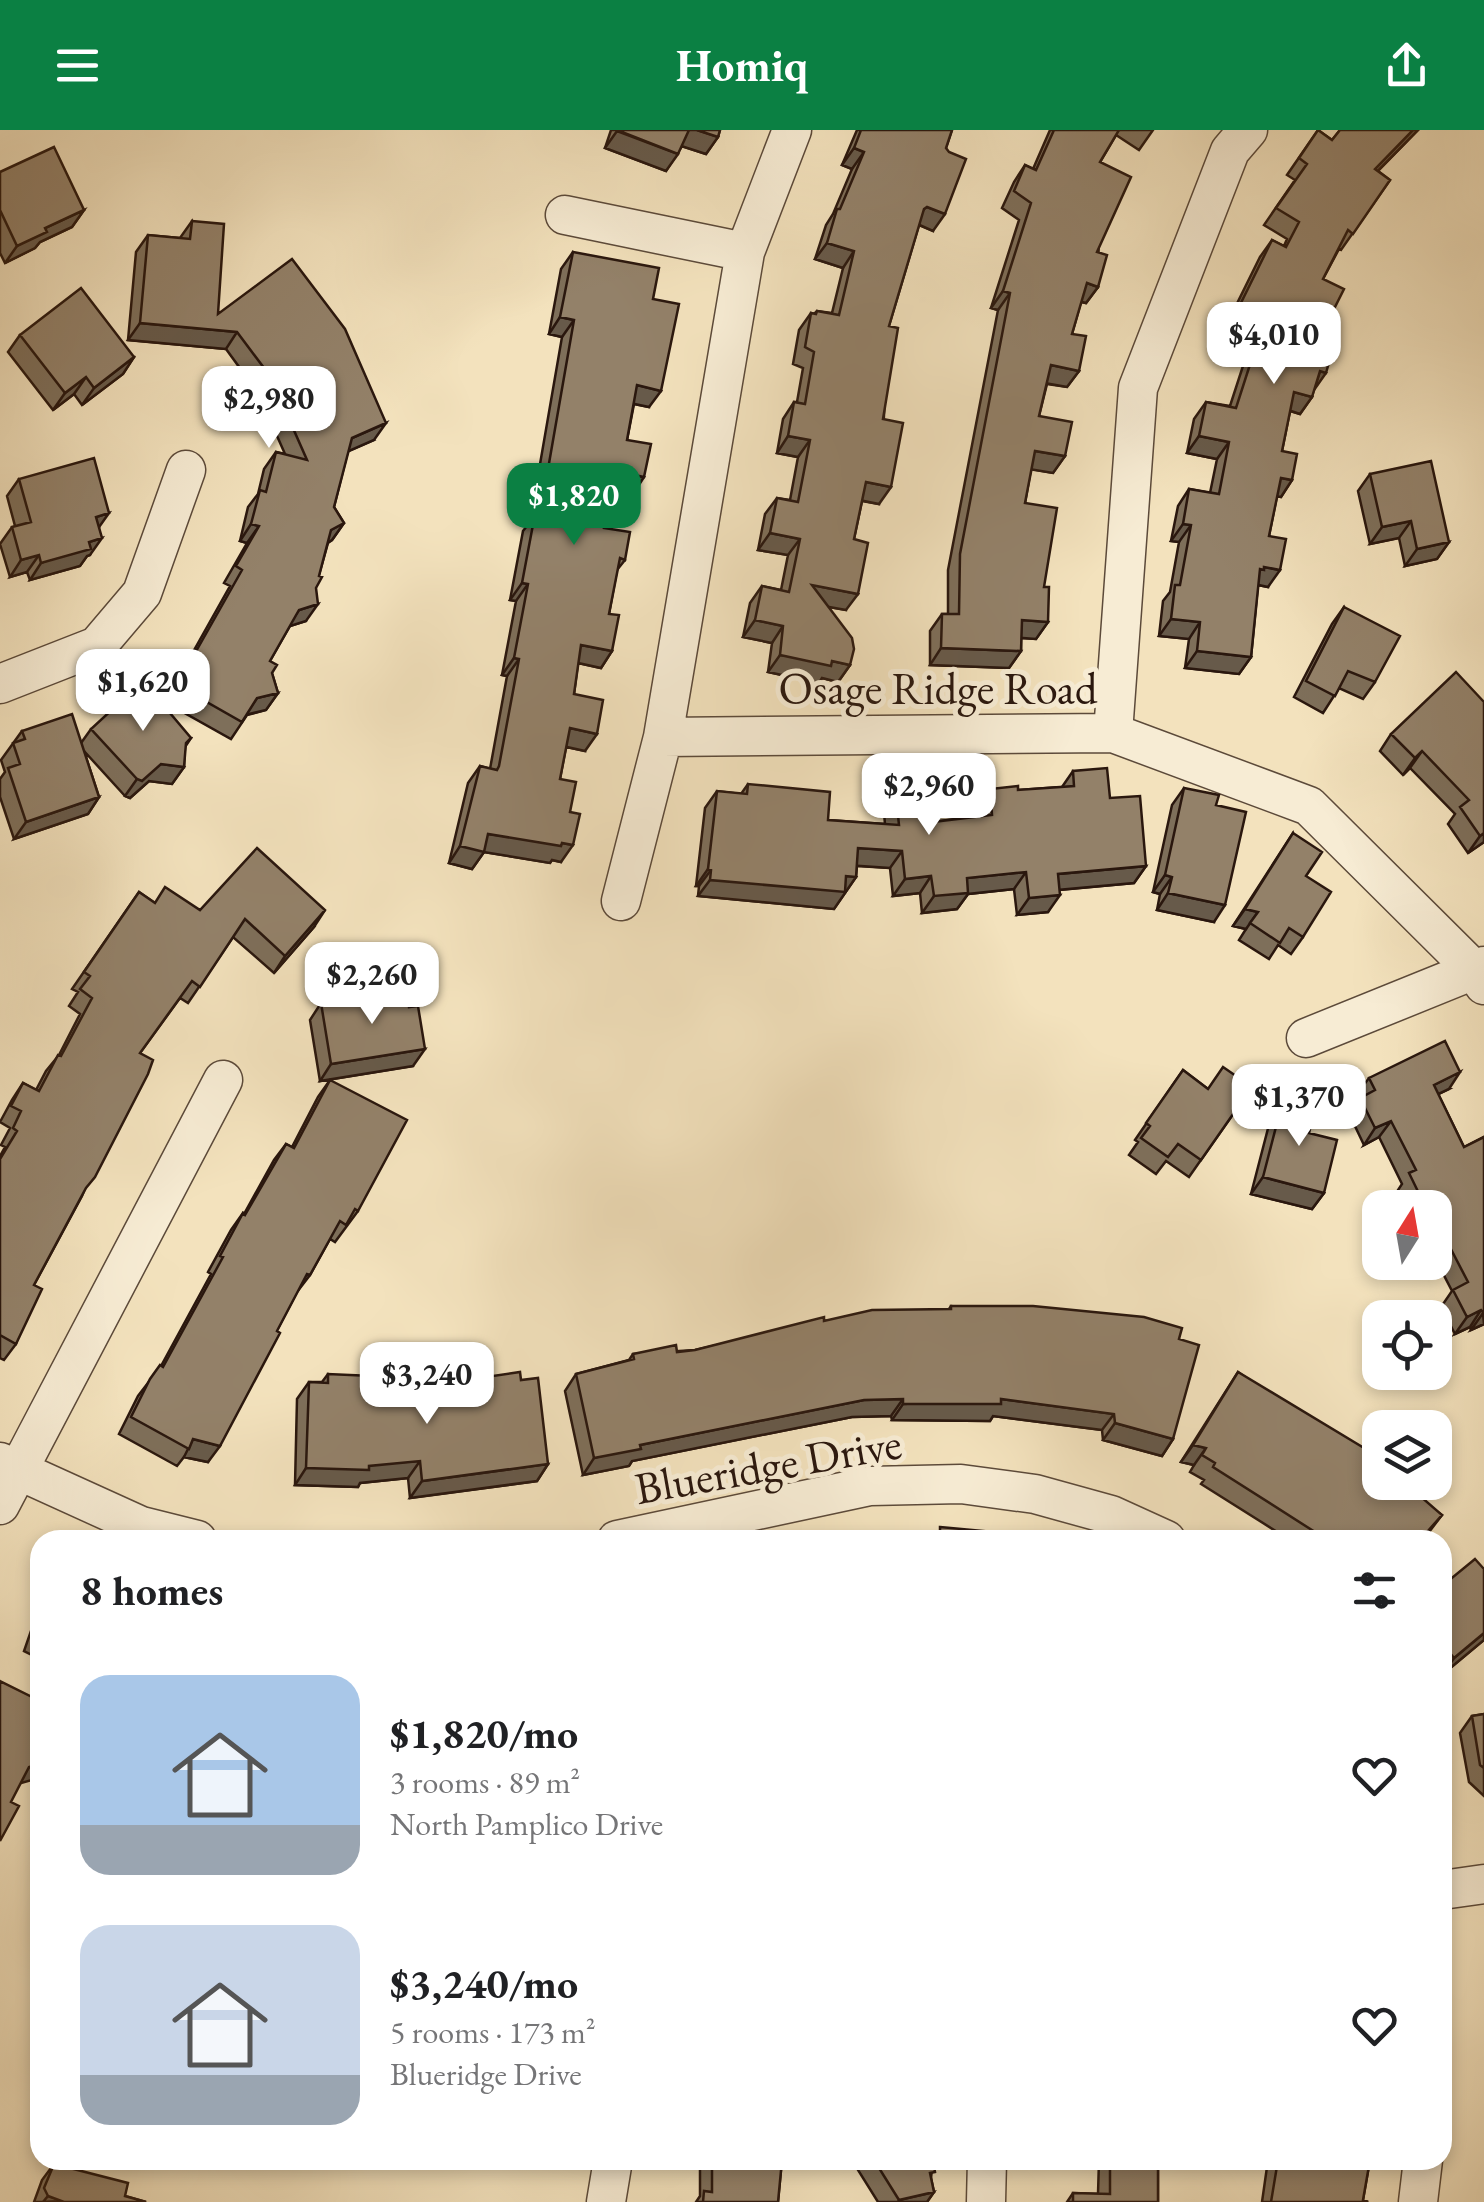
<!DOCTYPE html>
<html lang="en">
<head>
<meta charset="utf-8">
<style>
	:root { --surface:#fff; --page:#f2f2f2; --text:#202124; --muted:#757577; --accent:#0b8043 }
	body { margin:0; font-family:"EB Garamond",serif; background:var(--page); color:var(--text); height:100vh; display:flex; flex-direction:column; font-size:38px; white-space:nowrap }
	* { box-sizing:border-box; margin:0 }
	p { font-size:32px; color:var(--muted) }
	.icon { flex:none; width:55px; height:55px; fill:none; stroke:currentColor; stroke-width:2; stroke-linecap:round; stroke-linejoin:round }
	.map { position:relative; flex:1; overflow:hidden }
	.sheet { position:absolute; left:30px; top:1400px; width:1422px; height:640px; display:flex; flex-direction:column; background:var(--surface); border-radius:30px; box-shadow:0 5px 15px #0003 }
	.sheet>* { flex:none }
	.needle { width:65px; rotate:11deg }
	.tools { position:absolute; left:1362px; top:1060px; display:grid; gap:20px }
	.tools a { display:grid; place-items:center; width:90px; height:90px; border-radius:20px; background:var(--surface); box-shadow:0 5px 15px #0003; font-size:50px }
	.price { position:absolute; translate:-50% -85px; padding:0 22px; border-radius:20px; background:#fff; color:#222; font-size:32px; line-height:65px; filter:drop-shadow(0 2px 5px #0008) }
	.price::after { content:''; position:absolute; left:50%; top:60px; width:30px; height:22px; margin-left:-15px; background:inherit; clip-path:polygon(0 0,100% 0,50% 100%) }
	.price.current { background:var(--accent); color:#fff }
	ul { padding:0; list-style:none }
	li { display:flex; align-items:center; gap:30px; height:250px; padding:0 50px }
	li span { display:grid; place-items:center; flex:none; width:280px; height:200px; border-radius:30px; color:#555 }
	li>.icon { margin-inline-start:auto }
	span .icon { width:120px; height:120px; fill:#fffc; stroke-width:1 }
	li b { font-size:42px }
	h2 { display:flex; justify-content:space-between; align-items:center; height:120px; padding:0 50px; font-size:42px }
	header { display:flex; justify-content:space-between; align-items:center; height:130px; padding:0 50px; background:var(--accent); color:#fff; font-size:45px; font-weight:700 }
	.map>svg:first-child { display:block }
</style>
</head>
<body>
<header><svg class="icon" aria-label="menu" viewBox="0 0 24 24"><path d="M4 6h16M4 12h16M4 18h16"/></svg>Homiq<svg class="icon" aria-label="share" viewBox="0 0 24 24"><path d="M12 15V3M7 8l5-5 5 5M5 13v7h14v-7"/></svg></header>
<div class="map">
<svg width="1484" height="2072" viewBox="0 0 1484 2072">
	<rect width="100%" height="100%" fill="#f3e2bd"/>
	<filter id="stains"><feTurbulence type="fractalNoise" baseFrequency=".002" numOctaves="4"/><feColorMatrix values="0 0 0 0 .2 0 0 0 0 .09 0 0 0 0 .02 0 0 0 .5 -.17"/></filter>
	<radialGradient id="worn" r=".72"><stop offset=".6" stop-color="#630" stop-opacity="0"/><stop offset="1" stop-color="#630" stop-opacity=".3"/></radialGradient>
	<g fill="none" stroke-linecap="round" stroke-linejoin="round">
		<g stroke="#5c4a3a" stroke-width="41">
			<path id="minor" d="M565,85l180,37
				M0,554l97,-38 45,-53 44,-123
				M1113,603l25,-345 92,-237 18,-21
				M663,607l450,-4 196,73 167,166 8,13
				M621,771l42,-164 82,-485 47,-122
				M1306,908l178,-72
				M0,1332l141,64 56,14
				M0,1375l223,-425
				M617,1410l253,-54 91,-2 74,10 76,21 55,25
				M1442,1760l42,-6
				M606,2072l7,-42
				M986,2072l1,-42
				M1418,2072l5,-42"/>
		</g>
		<use href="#minor" stroke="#f7ecd4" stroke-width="38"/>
	</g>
	<path fill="#7e6f5a" stroke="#2a170e" stroke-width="2.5" d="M611,0h109l-2,7 -12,17 -24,-8 -16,25 -61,-23z
		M857,0h95l-6,18 -13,83 -14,-6 -30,101 -10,178 -17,-3 -8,38 -8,71 -17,-3 21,58 -12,17 -16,-4 -3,5 -51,-11 4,-29 -29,-6 7,-34 12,-17 19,4 7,-35 -30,-5 7,-36 12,-16 13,2 8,-43 -21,-4 6,-34 11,-17h3l6,-34 -10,-4 6,-34 12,-17 3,1 3,-3 15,2 11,-45 -28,-9 11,-34 7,-11 19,-45 -10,-4z
		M1050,0h103l-14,20 -23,-15 -16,27 -2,125 -12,16 -5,-1 -9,32 7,37 -12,16 -20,-3 -8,32 26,40 -12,17 -22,-4 -6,34 19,84 4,35 -12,17 -15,-1v13l-12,17 -79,-3v-34l12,-17h6v-44l50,-260 -7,-2 28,-88 -17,-12 12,-26 11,-17 8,4z
		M1318,0l14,10 8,-10h78l-40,41 12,9 -49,70 -2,-1 -16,30 -1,54 -8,56 -2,8 -12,17 -10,-3 -8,40 10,29 -11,17 -4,-1 -8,40 -1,51 -10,-2 -7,72 -12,17 -54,-6 4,-29 -30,-3 4,-35 7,-9 9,-50 -8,-1 7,-35 11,-17 21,4 7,-34 -30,-6 7,-34 12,-17 24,4 13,-40 -28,-10 7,-22 38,-77 12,-17 12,6 3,-7 -23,-14 31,-45 -8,-5z
		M0,42l84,38 -12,17 -32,15 -5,6 -30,15 -5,-10z
		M192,91l26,93 156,126 -26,11 -14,56 10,16 -12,17 -4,3 -22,78 -16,5 -20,35 2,12 6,20 -12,17 -19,5 -16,24 -66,-37 65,-116 -6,-3 23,-40 -7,-2 8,-34 10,-13 6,-25 12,-17 9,2 -27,-61 -32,-44 -98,-9 8,-88 12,-17 32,3z
		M573,122l80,47 -4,108 -15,-3 -7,36 6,54 -21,-5 -8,39 21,32 -8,10 -8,44 3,37 -11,17 -23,-5 -4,31 11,57 -19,-4 -6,32 10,33 -9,50 -9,-2 -2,3 -66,-11 -12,17 -23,-6 19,-80 12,-17 10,3 17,-93 -5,-1 14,-74 -6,-1 13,-69 7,-9 32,-185 -13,-3 12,-65z
		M20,205l114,22 -11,17 -41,31 -8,-11 -21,16 -45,-58z
		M1370,344l79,68 -12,17 -32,7 -6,-28 -29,6 -12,-53z
		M19,349l80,49 -9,27 -3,1 -7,10 -50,14 -3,-8 -17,5 -10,-33 12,-17 3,-1 -8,-30z
		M1344,477l31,75 -12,17 -24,-11 -16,25 -29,-16 38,-73z
		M1484,572v140l-16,11 -20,-29 7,-10 -45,-46 -7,7 -23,-24 11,-17z
		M91,599l100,9 -6,9 -1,20 -12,17 -23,-3 -19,17 -5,-2 -41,-45 15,46 -11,17 -74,25 -14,-42v-18l5,-7 -4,-12 21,-29 59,12z
		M1073,641l37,27 36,68 -12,17 -75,7 -11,22 -31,3 -3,-26 -46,5 -11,15 -35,4 -2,-20 -27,3 -3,-28 -33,-2 -1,11 -22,32 -136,-13 1,-10h-3l9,-78 12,-17 24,3 7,-10 80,36 57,4 -1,-11 12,-17 36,26 47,-6 -1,-11 12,-16 28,1 44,-3z
		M1184,658l32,17 -2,117 -57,-12 3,-16 -7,-2 19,-87z
		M1293,703l13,43 -3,61 -12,17 -13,-9 -9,14 -30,-19 7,-11 -13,-3z
		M139,762l16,11 159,24 -40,46 -41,-36 -45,66 -8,-5 -40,55 -58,143 -48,89 -18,59 -12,16 -4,-2v-202l5,-9 -4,-2 9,-17 -10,-6 12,-22 11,-17 13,7 10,-19 13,-16 21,-41 -11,-8 9,-14 -6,-3z
		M321,873l88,4 4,59 -93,15 -10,-61z
		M1183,940l25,19 44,-2 -63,90 -23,-16 -10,13 -27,-19 9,-13 -3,-2z
		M1369,948l80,11 -11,5 26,53 20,-10v187l-13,6 -1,-3 -15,7 -14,-27 11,-16 -17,-33v-50h-29l-8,-18 4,-6 -23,-47 -15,8 -11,-23v-10l8,-11 -4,-7z
		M330,950l28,131 -23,31 -5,-3 -20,36 -13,17 -89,170 -24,-5 -7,9 -58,-32 19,-38 23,-30 50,-92 -3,-2 23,-42 12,-17 1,1 30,-54 12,-16 6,3 26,-50z
		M1284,966l25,37 15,60 -12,16 -61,-15 21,-81z
		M951,1176l228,33 -6,100 -11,17 -59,-16 -1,-10 -109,-14 -3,5 -98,-1 -1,-4 -39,1 -220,44 -3,5 -46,9 -18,-84 11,-17 53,-14 4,-6 62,-4 129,-29 125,-12z
		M1238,1242l204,143 -19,25h-133l-89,-56 3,-4 -14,-8 4,-7 -13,-3z
		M328,1244l44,20 60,-2 40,-5 7,-9 42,2 27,84 -11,17 -127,17 -2,-20 -48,5 -2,4 -63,-2 2,-86 12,-17h13z
		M1484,1439v71l-41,34 -1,-88z
		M40,1475v54l-16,-8z
		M1484,1584v82l-15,-14 -9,-49 12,-17z
		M700,2030h82l-4,42h-82l4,-6z
		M855,2030h78l-2,18 3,14 -7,10h-49l-25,-40z
		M1099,2030h59v42h-91l6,-9 25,1z
		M1268,2030h102l-7,40 5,2h-106z
		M54,2034l71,32 21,6h-112l8,-22z"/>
	<path fill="#675a4a" stroke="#2a170e" stroke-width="2.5" d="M688,0h9l21,7 -12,17 -28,-9z
		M1413,0h5l-55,56 12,-17z
		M617,1l61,23 -12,17 -61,-23z
		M854,18l10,4 -12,17 -10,-4z
		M927,77l18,7 -12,17 -18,-8 9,-14z
		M84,80l-12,17 -32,15 -5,6 -30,15 12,-17 28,-18z
		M827,113l27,8 -11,17 -28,-9z
		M1087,153l11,4 -12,16 -11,-3z
		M1003,161l7,2 -12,17 -7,-2z
		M560,187l14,3 -12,17 -13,-3z
		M140,193l97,9 -11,17 -98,-9z
		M1226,210l29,9 -12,17 -28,-10z
		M134,227l-11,17 -41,31 12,-17z
		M1051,235l28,6 -12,16 -28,-5z
		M1320,241l6,2 -12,17z
		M86,247l-12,17 -21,16 12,-17z
		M637,255l24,6 -12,16 -24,-5z
		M1294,262l18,5 -12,17 -18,-6z
		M386,293l-12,17 -34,15 12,-17z
		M788,306l22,4 -12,17 -21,-4z
		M1199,306l30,6 -12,17 -30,-6z
		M1035,321l30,5 -12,17 -30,-5z
		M615,341l29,6 -11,17 -30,-6z
		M1281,348l11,2 -11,17 -12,-2z
		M866,352l25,5 -12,17 -25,-5z
		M109,383l-12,17 -1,-13z
		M1411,391l-12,17 -29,6 12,-17z
		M344,393l-12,17 -13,7 12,-17z
		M251,394l8,2 -12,17 -7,-2z
		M1183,394l8,1 -12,17 -8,-1z
		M770,403l30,6 -12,16 -30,-5z
		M102,408l-12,17 -3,1 -7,10 -50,14 11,-17 48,-21z
		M1449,412l-12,17 -32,7 12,-17z
		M39,425l-12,17 -17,5 11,-17z
		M1264,437l16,3 -12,17 -14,-3 6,-15z
		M522,453l6,1 -12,17 -6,-1z
		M812,455l46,9 -12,16 -45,-8z
		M318,474l-12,17 -19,6 12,-17z
		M1171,489l29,3 -11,17 -30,-3z
		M755,490l28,6 -11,17 -29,-6z
		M1022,490l26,2 -12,17 -26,-2z
		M581,515l31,6 -11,17 -32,-7z
		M941,518l80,3 -12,17 -79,-3z
		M1197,521l54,6 -12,17 -54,-6z
		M780,525l52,6 18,4 -12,17 -16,-4 -3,5 -51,-11z
		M514,528l5,1 -12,17 -5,-1z
		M278,563l-12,17 -21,5 12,-17z
		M570,598l27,6 -12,17 -27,-6z
		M1422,621l-12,17 -7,7 12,-17z
		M161,634l23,3 -12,17 -23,-3 -19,17 -5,-2 12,-17z
		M99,667l-11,17 -74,25 12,-17z
		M1484,703v9l-16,11 12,-17z
		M488,704l74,9 11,2 -12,17 -9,-2 -2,3 -66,-11 -12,17 -23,-6 11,-17z
		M858,718l44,3 -12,17 -44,-3z
		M1146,736l-12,17 -88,8 12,-17z
		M708,739l3,1 -12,16h-3z
		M1026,742l-12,17 -46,5 -11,15 -35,4 12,-17 33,-18z
		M1165,745l7,2 -12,17 -7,-2z
		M846,746l10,1 -22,32 -136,-13 12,-16z
		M931,746l-11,17 -27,3 12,-17z
		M1168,763l57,12 -11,17 -57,-12z
		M1060,765l-12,17 -31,3 12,-17z
		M1245,779l13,3 -12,17 -13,-3z
		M325,780l-11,17 -40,46 11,-17z
		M425,919l-12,17 -93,15 11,-17z
		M1460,942l-11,17 -27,13 12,-17z
		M1391,991l-12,16 -15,8 11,-17z
		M1263,1047l61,16 -12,16 -61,-15z
		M1481,1180l-11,17 -15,7 12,-17z
		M1483,1183l1,11 -13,6z
		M903,1269l-12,17 -39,1 -220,44 -3,5 -46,9 11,-17 46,-13 224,-45z
		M1001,1269l113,15 -12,16 -109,-14 -3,5 -98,-1 11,-16z
		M1115,1293l58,16 -11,17 -59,-16z
		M193,1309l27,7 -12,16 -24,-5z
		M1193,1315l13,3 -12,17 -13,-3z
		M420,1331l-12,17 -48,5 -2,4 -63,-2 11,-17z
		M548,1334l-11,17 -127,17 12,-17z
		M1484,1503v7l-41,34 11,-16z
		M40,1634v4l-8,12 -14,4 11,-17z
		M934,2062l-7,10h-29l1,-2z
		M48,2066l16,5 -21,1z"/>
	<path fill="#938169" stroke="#2a170e" stroke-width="2.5" d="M617,0h72l-11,24z
		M697,0h23l-2,7z
		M861,0h91l-6,18 3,4 17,7 -21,55 -18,-7 -3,2 -35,117 9,2 -15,91 20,4 -12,64 -25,-5 -12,57 14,4 -10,51 -46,-9 40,53 2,11 -4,16 -18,-4 -1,5 -51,-11 3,-29 -28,-6 7,-34 27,6 11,-53 -30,-6 7,-35 21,4 12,-62 -22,-4 6,-34 11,2 9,-52 -9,-5 6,-34 5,1 1,-3 22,4 15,-64 -27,-8 10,-34h3l24,-57 -10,-4z
		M1054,0h65l-19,32 31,15 -34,75 10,3 -9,32 -11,-4 -15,51 14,2 -7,35 -28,-6 -12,51 33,6 -7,34 -30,-5 -10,52 32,5 -13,79h5l-1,35 -26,-2 -1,31 -80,-3 1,-34h17l1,-60 50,-261 -7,-2 28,-88 -17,-12 11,-26 11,5z
		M1318,0l14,10 8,-10h73l-38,39 15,11 -37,54 -5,-4 -25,49 21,10 -22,44 14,5 -10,35 -6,-2 -8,26 -18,-5 -12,59 15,3 -5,26 -11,-2 -12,58 17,3 -6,31 -16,-3v3l-4,-1 -9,88 -54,-6 3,-29 -29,-3 4,-34h5l11,-60 -8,-1 6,-35 30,5 10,-52 -30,-6 7,-34 30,6 19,-59 -29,-9 8,-23 38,-77 14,7 13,-25 -23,-14 31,-44 -8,-6z
		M54,17l30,63 -39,18 2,4 -30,14 -17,-36v-38z
		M192,91l32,3 -6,90 74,-55 53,70 41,94 -34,15 -18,69 10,16 -13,7 -12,46 3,1 -6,11 2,16 -19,6 -29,51 7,4 -5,8 6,20 -21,5 -15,24 -65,-37 65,-115 -6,-4 23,-40 -8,-2 9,-34 6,2 10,-40 31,8 -37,-84 -33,-44 -97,-9 8,-88 42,4z
		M573,122l86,16 -6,31 26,5 -18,87 -24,-6 -10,55 24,4 -7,33 -29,-6 -11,57 26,4 -5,28 -5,-2 -11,56 10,1 -7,36 -31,-6 -7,49 29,6 -6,34 -27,-6 -10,51 16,3 -6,30 10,2 -7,31 -11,-2 -1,3 -73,-12 -4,18 -24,-6 20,-80 17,4 2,-4 20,-107 -5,-1 14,-74 -6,-1 13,-69 5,1 34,-195 -14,-3z
		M81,158l53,69 -40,31 -8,-11 -21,16 -45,-58z
		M94,328l15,55 -13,4 6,21 -13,4 2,7 -50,14 -2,-8 -18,5 -9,-33 19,-5 -12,-43z
		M1431,331l18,81 -32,7 -6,-28 -29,6 -12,-53z
		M1344,477l56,29 -25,46 -27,-11 -13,25 -29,-15z
		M1456,542l28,30v131l-4,3 -20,-29 9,-7 -47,-49 -7,7 -24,-24z
		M143,551l48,57 -5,5 -2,24 -23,-3 -19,17 -5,-2 -46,-50z
		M72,584l27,83 -73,25 -18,-54 12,-4 -7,-21 12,-4 -3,-8z
		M1107,638l3,30 30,-2 6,70 -88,8 2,21 -31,3 -3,-26 -59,6 1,15 -34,3 -3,-20 -26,3 -3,-28 -44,-3 -2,29 -10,-1 -1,16 -135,-12 1,-10 -3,-1 9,-78 30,3 1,-10 82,8 -2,28 71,5 -3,-29 33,-4 3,30 60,-7 -2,-26 28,-3v4l56,-4 -1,-15z
		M1184,658l35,7 -3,10 30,7 -21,93 -57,-12 4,-16 -7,-2z
		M1293,703l29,19 -16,24 25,16 -28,45 -14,-9 -9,15 -30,-20 8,-11 -13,-3z
		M257,718l68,62 -40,46 -40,-37 -45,68 -8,-6 -52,72 13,7 -5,14 -53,103 -9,11 -52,97 8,4 -26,55 -16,-9v-176l17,-28 -4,-3 8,-17 -10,-5 12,-23 16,8 19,-36 3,1 31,-58 -12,-9 10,-13 -6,-4 55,-80 16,11 10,-16 35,23z
		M407,859l2,18 9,-1 7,43 -94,15 -10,-61z
		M1445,911l15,31 -26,13 30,62 20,-10v176l-3,-3 -14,7 -14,-27 15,-8 -27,-52 -3,1 -3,-5v-18h-9l-17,-35 7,-3 -25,-49 -16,7 -11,-22v-10l11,-6 -6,-12z
		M1223,937l29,20 -51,73 -23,-16 -10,13 -27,-19 9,-12 -4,-3 37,-53 25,19z
		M330,950l77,40 -49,91 -3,-2 -9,16 -6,-4 -30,54 -3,-1 -30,57 3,2 -60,113 -27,-7 -4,10 -58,-32 19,-38 10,-14 3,2 60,-110 -3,-1 23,-43 2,2 41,-71 8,4z
		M1284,966l32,8 -7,29 28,7 -13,53 -61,-16z
		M951,1176h82l111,11 38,11 -3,11 20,6 -26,94 -58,-16 -1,-9 -113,-15v5h-98v-5l-39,1 -224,45 1,4 -47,9 -18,-84 58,-15 -1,-5 43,-9 1,7 18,-2 129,-33v4l48,-11 79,-1z
		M520,1242l1,8 17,-2 10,86 -126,17 -2,-20 -51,5v4l-63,-2 3,-86 19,1v-9l44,2v18l59,-7 1,5 48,-5 -1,-9z
		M1238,1242l126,76 16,14v20h24l38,33 -22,25h-95l-10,-8 -102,-65 2,-4 -13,-8 4,-7 -13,-3z
		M940,1397l97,9v4h-119l1,-7 21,1z
		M1475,1429l9,10v64l-30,25 -9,-11 -3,2v-63z
		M40,1492v14l-4,-2z
		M0,1551l40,20v63l-11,3 -18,35 8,4 -19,35z
		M1484,1584v54l-4,-3 -8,-49z
		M712,2030h70l-4,42h-75l1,-11 8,1z
		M874,2030h59l2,12 -5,1 4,19 -35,8z
		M1110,2030h48v42h-85v-9l37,1z
		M1278,2030h92l-7,40 5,2h-97z
		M54,2034l74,19 -3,13 21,6h-82l-16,-6 -4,-8z"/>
	<g text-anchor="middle" stroke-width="10" stroke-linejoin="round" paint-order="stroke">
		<g font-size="45" fill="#2a170e" stroke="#f7ecd4">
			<text x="938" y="574">Osage Ridge Road</text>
			<text transform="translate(768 1335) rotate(-10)" y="16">Blueridge Drive</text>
		</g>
	</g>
	<rect width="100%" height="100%" filter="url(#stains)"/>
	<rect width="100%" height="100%" fill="url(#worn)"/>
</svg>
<div class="tools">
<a><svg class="needle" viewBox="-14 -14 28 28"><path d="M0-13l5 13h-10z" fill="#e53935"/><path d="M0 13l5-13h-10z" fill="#757577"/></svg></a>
<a><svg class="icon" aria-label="locate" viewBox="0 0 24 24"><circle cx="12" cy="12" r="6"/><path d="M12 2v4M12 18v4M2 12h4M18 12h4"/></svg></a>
<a><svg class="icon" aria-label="layers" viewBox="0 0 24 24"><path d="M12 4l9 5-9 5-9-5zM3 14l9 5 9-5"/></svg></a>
</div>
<b class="price" style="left:1274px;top:257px">$4,010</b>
<b class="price" style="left:269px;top:321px">$2,980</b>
<b class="price current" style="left:574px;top:418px">$1,820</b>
<b class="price" style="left:143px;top:604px">$1,620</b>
<b class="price" style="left:929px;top:708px">$2,960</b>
<b class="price" style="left:372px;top:897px">$2,260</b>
<b class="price" style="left:1299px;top:1019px">$1,370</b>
<b class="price" style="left:427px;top:1297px">$3,240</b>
<section class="sheet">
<h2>8 homes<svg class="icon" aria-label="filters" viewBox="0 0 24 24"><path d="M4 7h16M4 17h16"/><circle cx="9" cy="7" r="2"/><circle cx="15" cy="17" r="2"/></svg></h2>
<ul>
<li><span style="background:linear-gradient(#a9c7e8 75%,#9aa5b1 0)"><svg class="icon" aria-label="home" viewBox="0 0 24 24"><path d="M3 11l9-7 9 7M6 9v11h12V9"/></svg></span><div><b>$1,820/mo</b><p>3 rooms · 89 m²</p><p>North Pamplico Drive</p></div><svg class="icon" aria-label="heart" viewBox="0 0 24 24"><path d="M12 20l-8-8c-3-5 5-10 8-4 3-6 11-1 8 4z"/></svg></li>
<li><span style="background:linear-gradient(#c9d6e8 75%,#9aa5b1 0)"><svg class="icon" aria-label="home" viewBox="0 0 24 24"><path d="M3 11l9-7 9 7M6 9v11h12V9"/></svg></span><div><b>$3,240/mo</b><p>5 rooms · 173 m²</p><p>Blueridge Drive</p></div><svg class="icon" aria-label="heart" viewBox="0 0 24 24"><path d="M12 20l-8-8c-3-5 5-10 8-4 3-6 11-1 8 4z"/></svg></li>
</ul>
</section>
</div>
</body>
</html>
